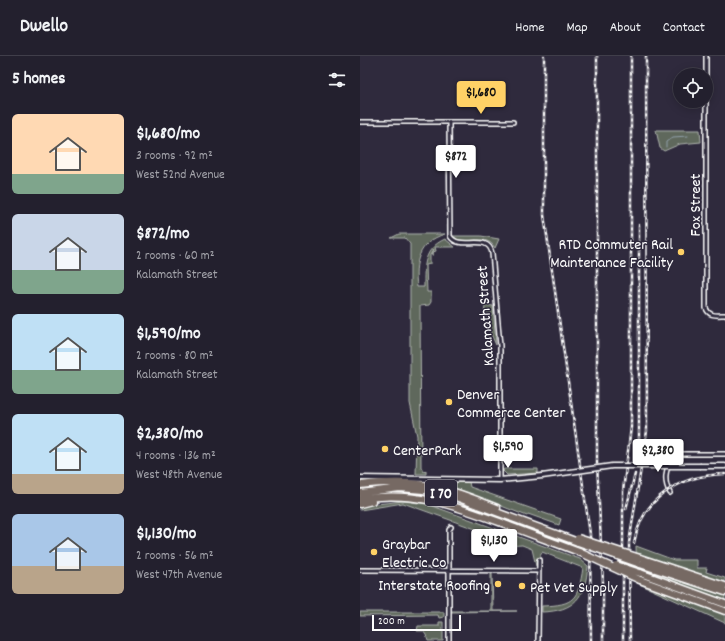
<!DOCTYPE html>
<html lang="en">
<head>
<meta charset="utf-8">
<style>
	:root { --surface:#23202e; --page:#2f2d3a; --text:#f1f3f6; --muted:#a3a3aa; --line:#403e4a; --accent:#ffd166 }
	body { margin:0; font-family:Dekko,sans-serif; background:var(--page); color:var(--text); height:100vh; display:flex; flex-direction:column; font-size:15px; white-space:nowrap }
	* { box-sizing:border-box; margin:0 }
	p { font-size:13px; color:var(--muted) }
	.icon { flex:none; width:22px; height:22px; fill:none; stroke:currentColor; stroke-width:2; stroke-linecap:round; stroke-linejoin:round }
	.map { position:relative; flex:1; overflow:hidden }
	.details { display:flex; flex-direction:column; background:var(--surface); width:360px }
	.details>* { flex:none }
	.controls { position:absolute; left:313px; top:12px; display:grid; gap:8px }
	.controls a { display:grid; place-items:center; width:40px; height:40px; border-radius:50%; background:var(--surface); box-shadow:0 2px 10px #0003,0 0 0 1px var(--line); font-size:20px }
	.scale { position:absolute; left:12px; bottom:10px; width:89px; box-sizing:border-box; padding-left:4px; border:2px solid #fff; border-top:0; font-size:11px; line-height:14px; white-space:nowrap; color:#fff; -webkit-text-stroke:3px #2f2a3d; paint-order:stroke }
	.price { position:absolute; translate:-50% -34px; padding:0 9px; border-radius:4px; background:#fff; color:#222; font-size:13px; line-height:26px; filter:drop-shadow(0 1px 2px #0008) }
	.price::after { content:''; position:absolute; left:50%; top:24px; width:12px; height:9px; margin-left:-6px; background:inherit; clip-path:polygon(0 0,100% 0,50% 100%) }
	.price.current { background:var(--accent); color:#111 }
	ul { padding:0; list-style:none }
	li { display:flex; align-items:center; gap:12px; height:100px; padding:0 12px }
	li span { display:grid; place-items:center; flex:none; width:112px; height:80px; border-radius:6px; color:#555 }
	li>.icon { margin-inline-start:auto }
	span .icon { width:48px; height:48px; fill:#fffc; stroke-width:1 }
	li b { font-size:17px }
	h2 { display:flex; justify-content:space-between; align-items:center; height:48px; padding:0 12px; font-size:17px }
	header { display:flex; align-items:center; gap:24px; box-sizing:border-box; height:56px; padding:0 20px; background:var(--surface); border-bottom:1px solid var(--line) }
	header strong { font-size:19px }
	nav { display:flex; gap:22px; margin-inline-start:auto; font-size:14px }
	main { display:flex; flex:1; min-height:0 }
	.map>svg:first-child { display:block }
</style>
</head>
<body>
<header>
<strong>Dwello</strong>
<nav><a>Home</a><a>Map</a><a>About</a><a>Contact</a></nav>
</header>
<main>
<section class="details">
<h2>5 homes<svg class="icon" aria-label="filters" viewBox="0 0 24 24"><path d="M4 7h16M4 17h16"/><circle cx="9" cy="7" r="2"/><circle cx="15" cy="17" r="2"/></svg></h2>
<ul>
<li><span style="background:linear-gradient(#ffd9b3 75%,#7fa58c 0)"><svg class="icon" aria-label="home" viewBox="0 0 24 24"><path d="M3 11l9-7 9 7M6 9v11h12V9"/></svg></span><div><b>$1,680/mo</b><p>3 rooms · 92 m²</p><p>West 52nd Avenue</p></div></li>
<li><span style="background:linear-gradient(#c9d6e8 70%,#7fa58c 0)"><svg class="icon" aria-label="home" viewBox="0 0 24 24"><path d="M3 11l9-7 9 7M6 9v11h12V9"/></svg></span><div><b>$872/mo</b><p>2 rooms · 60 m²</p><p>Kalamath Street</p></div></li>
<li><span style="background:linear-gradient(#bfe0f5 70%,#7fa58c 0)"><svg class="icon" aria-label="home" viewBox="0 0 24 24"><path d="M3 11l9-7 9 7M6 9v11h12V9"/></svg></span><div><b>$1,590/mo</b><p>2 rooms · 80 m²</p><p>Kalamath Street</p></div></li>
<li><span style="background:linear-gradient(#bfe0f5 75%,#b9a48a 0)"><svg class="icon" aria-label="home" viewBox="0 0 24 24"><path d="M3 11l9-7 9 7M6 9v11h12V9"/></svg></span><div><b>$2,380/mo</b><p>4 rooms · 136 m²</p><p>West 48th Avenue</p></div></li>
<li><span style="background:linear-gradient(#a9c7e8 65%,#b9a48a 0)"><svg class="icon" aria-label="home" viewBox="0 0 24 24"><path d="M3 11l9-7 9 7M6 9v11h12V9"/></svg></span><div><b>$1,130/mo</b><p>2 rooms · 56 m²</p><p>West 47th Avenue</p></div></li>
</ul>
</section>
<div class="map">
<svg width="365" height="585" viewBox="0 0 365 585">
	<rect width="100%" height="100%" fill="#2f2a3d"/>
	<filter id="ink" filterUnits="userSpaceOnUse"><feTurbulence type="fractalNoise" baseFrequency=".025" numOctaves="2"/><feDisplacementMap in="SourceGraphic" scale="8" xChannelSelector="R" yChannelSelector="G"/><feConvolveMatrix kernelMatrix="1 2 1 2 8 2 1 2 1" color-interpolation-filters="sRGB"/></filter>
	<g filter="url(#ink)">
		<path fill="#5f685c" stroke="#afb4ae" d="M296,74h44l1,12 -21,2 -16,7 -4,-3z
			M39,178h46c-27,8 -31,29 -28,53h7c0,-21 -1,-38 21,-48l10,8h-20l1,4 -3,1v3h-2l3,-6 -4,6v9l-4,1 1,27h4v10l-2,3 -9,1 1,161 3,5 2,-2v4h-10l1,-38 -7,-33v-159l-5,-6h-14z
			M93,180h28l18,3 -4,9c-10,-17 -31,0 -42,-12z
			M125,249l8,1 3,39 -12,-26z
			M144,413h34v4l-31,2 -4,-4z
			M70,424l39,2 1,5 91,32 -2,6 -31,-11 -1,2 -64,-25 -35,-10z
			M43,445l24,3 153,55 8,7c-3,31 -13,45 -46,46v-6c33,-1 36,-7 41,-38l-41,-16 -6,14 -4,-17 -10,-4 -15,1 -1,-6 -103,-37 -43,7v-4z
			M276,490l38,14h23v8h10l-1,4 19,6v45l-88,-40z
			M131,518h1l1,37h24l-65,1v-1h39z
			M0,556h84v5l-5,1 -1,-3 -78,1z
			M79,566h4v19h-15l-2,-6 -3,-4h-6l1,-5h21z"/>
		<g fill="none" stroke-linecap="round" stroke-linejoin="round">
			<path stroke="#92a1ac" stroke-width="1" d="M306,91v-5l7,-5 15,-1"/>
			<g stroke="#fff" stroke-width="6">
				<path id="minor" d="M346,19v-19
					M346,45v207c3,9 11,7 19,7
					M0,66h153
					M89,66l1,114c9,16 38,-4 42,17l8,93v134
					M310,437c-8,-14 -3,-26 3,-39h52
					M0,514l179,1
					M89,585v-111l2,-3
					M178,585l1,-81"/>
			</g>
			<g stroke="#fff" stroke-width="7">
				<path id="tertiary" d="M341,410h24
					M0,422l140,2 42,-4"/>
			</g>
			<g stroke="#fff" stroke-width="9">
				<path id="motorway" d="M0,429c58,-7 84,1 137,23
					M0,437l40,-5 35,3 26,8 117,43
					M0,443c53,-9 93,6 142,24 25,10 51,19 77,29
					M0,448l12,-3
					M280,502l85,28
					M280,508l85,28
					M280,517l85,31
					M280,524l85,31"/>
			</g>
			<use href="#minor" stroke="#2f2a3d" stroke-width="3"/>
			<use href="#tertiary" stroke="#2f2a3d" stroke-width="4"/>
			<use href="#motorway" stroke="#766964" stroke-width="6"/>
			<g stroke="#fff" stroke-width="2.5">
				<path id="rail" d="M184,0v159l46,319 1,107
					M237,0v407l6,120v58
					M279,401v-232
					M266,453l9,-35
					M274,487c8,-46 47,-68 91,-69
					M263,585v-150l8,-64v-371
					M270,585l-1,-98 18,-112 -1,-375"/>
			</g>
			<use href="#rail" stroke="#2f2a3d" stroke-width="1" stroke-dasharray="3" stroke-linecap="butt"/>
			<g stroke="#fff" stroke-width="7" stroke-linecap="butt">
				<path id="tertiary-bridge" d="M182,420l70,-10h89"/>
			</g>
			<g stroke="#fff" stroke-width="9" stroke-linecap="butt">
				<path id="motorway-bridge" d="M218,482l62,20
					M218,486l62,22
					M219,496l61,28
					M256,509l24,8"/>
			</g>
			<use href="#tertiary-bridge" stroke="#2f2a3d" stroke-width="4"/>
			<use href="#motorway-bridge" stroke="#766964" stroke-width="6"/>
		</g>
	</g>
	<g fill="#ffd166" stroke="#2f2a3d" stroke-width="1.5">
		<circle cx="321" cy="196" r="4"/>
		<circle cx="89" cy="346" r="4"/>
		<circle cx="25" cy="393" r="4"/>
		<circle cx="14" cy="496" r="4"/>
		<circle cx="138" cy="528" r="4"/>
		<circle cx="162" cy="530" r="4"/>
	</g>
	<g text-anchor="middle" stroke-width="3" stroke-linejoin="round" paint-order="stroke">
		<rect fill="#2f2a3d" stroke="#c1bfc5" stroke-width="1" x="65" y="424" width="32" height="26" rx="3"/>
		<g font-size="15" font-weight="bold" fill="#fff">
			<text x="81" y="442">I 70</text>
		</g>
		<g font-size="16" fill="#fff" stroke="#2f2a3d">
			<text transform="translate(334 149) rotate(-90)" y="6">Fox Street</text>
			<text transform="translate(124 260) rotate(-94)" y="6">Kalamath Street</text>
		</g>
		<g font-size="16" fill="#fff" stroke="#2f2a3d" text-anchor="start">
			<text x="313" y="193" text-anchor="end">RTD Commuter Rail<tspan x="313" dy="18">Maintenance Facility</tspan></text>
			<text x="97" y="343">Denver<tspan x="97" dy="18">Commerce Center</tspan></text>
			<text x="33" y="399">CenterPark</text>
			<text x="22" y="493">Graybar<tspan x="22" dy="18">Electric Co</tspan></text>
			<text x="130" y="534" text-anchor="end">Interstate Roofing</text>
			<text x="170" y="536">Pet Vet Supply</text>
		</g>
	</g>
</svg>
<div class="controls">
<a><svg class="icon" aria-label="locate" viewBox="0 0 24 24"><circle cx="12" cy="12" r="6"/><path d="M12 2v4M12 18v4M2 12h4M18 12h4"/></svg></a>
</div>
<div class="scale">200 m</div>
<b class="price current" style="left:121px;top:59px">$1,680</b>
<b class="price" style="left:96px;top:123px">$872</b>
<b class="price" style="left:148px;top:413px">$1,590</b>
<b class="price" style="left:298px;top:417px">$2,380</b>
<b class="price" style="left:134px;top:507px">$1,130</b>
</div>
</main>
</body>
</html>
